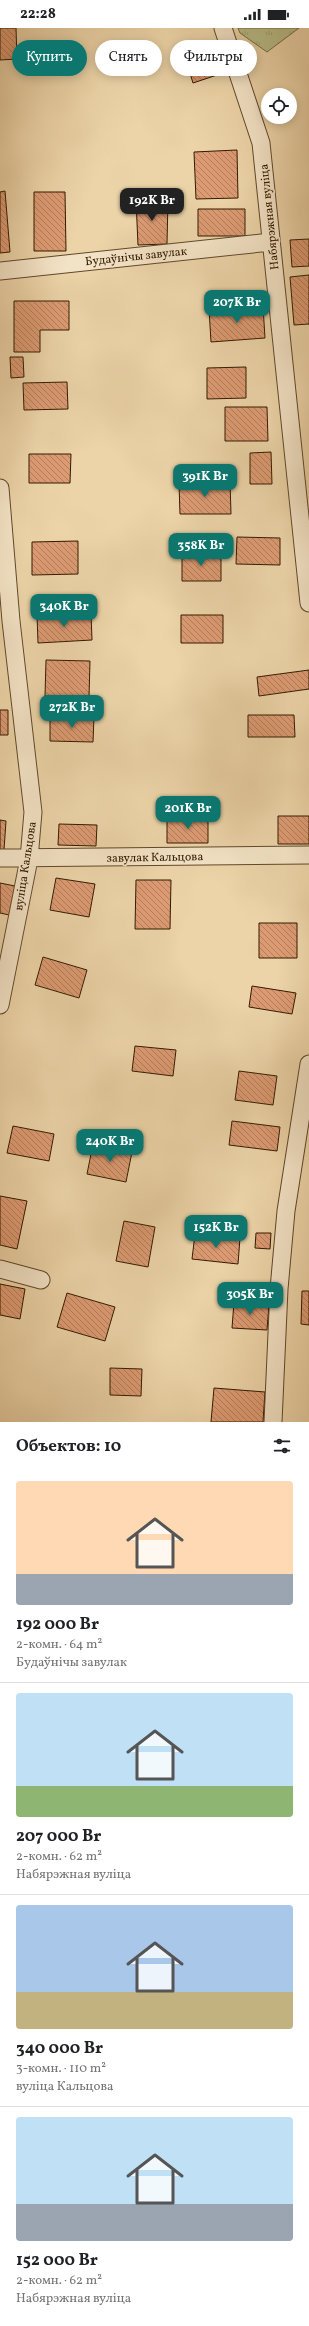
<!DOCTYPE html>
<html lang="ru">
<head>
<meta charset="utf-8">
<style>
	:root { --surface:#fff; --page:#f6f6f6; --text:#202124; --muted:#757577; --line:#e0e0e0; --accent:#0f766e }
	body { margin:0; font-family:Vollkorn,serif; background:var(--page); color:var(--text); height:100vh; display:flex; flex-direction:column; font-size:15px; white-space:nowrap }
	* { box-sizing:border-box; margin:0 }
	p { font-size:13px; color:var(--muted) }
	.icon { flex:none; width:22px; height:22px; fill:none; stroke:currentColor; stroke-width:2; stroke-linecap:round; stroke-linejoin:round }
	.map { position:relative; height:1394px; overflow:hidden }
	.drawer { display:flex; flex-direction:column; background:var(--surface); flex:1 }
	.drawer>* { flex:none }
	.guide { position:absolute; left:12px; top:12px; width:285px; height:36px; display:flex; gap:8px }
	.fabs { position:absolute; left:261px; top:60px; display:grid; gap:8px }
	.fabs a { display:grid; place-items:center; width:36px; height:36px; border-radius:50%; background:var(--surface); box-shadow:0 2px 10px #0003; font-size:20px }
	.price { position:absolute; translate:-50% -34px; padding:0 9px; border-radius:8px; background:var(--accent); color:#fff; font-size:13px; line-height:26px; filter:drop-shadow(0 1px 2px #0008) }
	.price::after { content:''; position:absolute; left:50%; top:24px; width:12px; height:9px; margin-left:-6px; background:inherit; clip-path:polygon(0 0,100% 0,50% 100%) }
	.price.current { background:#222; color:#fff }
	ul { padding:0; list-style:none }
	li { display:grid; align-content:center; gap:8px; height:212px; padding:0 16px }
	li+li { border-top:1px solid var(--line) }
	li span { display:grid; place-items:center; height:124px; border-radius:4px; color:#555 }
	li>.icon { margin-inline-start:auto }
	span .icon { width:72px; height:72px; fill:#fffc; stroke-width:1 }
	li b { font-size:17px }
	h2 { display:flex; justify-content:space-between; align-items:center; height:48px; padding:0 16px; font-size:17px }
	.pill { padding:0 14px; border-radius:18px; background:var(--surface); box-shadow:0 2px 10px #0003; font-size:14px; line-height:36px }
	.pill.current { background:var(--accent); color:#fff }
	.status { display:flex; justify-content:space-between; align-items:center; height:28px; padding:0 20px; background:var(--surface); direction:ltr }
	.status svg { height:11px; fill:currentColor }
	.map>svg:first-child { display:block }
</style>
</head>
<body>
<div class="status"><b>22:28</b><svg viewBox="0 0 49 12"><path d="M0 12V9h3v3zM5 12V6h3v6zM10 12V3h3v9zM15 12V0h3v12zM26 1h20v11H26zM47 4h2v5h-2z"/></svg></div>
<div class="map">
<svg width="309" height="1394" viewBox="0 0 309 1394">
	<defs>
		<pattern id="grass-tufts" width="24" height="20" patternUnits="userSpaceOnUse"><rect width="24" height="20" fill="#b8bd88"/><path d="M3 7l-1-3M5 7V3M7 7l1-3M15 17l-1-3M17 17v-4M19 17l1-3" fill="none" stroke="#9fa274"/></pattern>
		<pattern id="building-back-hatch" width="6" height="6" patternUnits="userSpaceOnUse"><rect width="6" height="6" fill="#dd9b73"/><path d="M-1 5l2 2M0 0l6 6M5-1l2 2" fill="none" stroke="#b47e5c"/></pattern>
	</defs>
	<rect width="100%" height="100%" fill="#ecd4a8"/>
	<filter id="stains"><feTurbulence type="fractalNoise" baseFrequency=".005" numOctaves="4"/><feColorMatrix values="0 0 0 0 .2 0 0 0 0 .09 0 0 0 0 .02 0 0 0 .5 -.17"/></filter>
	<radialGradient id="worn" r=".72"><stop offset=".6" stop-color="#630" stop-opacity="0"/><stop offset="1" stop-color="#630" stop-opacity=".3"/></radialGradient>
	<path fill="url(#grass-tufts)" stroke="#766c44" d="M238,0h61l-32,24 -27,-19z"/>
	<path fill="url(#building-back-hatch)" stroke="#331a01" d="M0,0h16l1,31 -17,1z
		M221,17l8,26 -36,12 -8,-26z
		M237,122l1,48 -42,1 -2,-47z
		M5,163l5,61 -10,1v-61z
		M34,164h31l1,59h-32z
		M136,172h32l-1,44 -29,1z
		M198,181h47v27h-47z
		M309,211v27l-17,1 -2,-27z
		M309,247v49l-15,1 -4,-48z
		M14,273h55v29h-29v22h-26z
		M263,278l2,32 -54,4 -2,-33z
		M10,329h13l1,20 -13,1z
		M246,339v31l-39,1v-31z
		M67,354l1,27 -44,1 -1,-27z
		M225,379h42l1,34h-43z
		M271,424l1,32h-22v-31z
		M29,426h42l-1,29h-41z
		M230,454l1,32h-51l-1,-31z
		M237,509l43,1v27l-44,-1z
		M78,513v33l-46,1v-33z
		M182,525l39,1v27h-39z
		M91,585l1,27 -54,3 -1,-28z
		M181,587h42v28h-42z
		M46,632l44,1 -1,36 -44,-1z
		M309,642v19l-50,7 -2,-19z
		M0,682h8v25h-8z
		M248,687h46l1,22h-47z
		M50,689h44l-1,25 -43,-1z
		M167,788h41v27h-41z
		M278,788h31v28h-31z
		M0,792l6,1 -2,29h-4z
		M59,796l38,1 -1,21 -38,-1z
		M56,850l39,6 -6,33 -39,-7z
		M136,852h35l-1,49h-35z
		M0,855l20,4 -6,29 -14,-3z
		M259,895h38v35h-38z
		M43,929l44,13 -8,28 -44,-13z
		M252,958l44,7 -4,21 -43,-7z
		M135,1018l41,4 -3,26 -41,-5z
		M239,1043l38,5 -4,29 -38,-5z
		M232,1093l48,6 -3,24 -48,-6z
		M13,1098l41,8 -5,27 -42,-8z
		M93,1116l39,8 -6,30 -39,-8z
		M0,1168l27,5 -10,48 -17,-4z
		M124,1193l31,6 -7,40 -32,-6z
		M256,1205h15l-1,16 -15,-1z
		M195,1206l45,4 -2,26 -46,-5z
		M0,1256l25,5 -5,30 -20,-4z
		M302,1263h7v34l-8,-1z
		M67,1265l48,14 -10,34 -48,-14z
		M234,1274l35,2 -2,26 -35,-2z
		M110,1340l32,1 -1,27 -31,-1z
		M214,1360l51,4 -2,30h-52z"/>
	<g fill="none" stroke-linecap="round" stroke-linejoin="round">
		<g stroke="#61482b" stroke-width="19">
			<path id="street" d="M223,0l38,115 48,460
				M0,243l271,-29
				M0,460l11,133 22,191 -4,47 -29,146
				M0,830l309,-3
				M0,1241l41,11
				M273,1394l6,-133 7,-78 23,-147"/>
		</g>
		<use href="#street" stroke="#f3e3c6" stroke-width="17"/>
	</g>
	<g text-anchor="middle" stroke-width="3.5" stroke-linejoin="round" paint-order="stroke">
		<g font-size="12" fill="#331a01" stroke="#f3e3c6">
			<text transform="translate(269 189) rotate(-96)" y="4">Набярэжная вуліца</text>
			<text transform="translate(136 228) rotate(-6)" y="4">Будаўнічы завулак</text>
			<text transform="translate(155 829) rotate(-1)" y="4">завулак Кальцова</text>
			<text transform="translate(25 838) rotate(-81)" y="4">вуліца Кальцова</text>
		</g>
	</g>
	<rect width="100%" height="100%" filter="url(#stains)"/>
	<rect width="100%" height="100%" fill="url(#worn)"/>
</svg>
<div class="fabs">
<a><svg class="icon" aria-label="locate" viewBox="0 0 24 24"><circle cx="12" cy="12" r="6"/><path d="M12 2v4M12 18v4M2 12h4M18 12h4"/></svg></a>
</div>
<b class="price current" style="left:152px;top:194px">192K Br</b>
<b class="price" style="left:237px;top:296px">207K Br</b>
<b class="price" style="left:205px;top:470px">391K Br</b>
<b class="price" style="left:201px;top:539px">358K Br</b>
<b class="price" style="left:64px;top:600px">340K Br</b>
<b class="price" style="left:72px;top:701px">272K Br</b>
<b class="price" style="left:188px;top:802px">201K Br</b>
<b class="price" style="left:110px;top:1135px">240K Br</b>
<b class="price" style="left:216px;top:1221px">152K Br</b>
<b class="price" style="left:250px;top:1288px">305K Br</b>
<div class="guide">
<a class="pill current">Купить</a>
<a class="pill">Снять</a>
<a class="pill">Фильтры</a>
</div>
</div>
<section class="drawer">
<h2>Объектов: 10<svg class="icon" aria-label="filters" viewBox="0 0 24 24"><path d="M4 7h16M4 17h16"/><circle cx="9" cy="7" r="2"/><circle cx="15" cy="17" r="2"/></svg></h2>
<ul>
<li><span style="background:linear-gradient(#ffd9b3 75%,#9aa5b1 0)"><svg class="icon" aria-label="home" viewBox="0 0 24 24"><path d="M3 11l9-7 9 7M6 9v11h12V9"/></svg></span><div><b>192 000 Br</b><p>2-комн. · 64 m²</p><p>Будаўнічы завулак</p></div></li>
<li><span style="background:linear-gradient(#bfe0f5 75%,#8fb573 0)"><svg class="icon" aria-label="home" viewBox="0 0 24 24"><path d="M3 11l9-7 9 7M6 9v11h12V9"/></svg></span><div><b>207 000 Br</b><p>2-комн. · 62 m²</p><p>Набярэжная вуліца</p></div></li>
<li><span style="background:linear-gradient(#a9c7e8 70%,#c2b280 0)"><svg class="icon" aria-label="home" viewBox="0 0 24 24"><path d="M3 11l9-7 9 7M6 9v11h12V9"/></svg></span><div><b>340 000 Br</b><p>3-комн. · 110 m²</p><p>вуліца Кальцова</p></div></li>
<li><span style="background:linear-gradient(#bfe0f5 70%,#9aa5b1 0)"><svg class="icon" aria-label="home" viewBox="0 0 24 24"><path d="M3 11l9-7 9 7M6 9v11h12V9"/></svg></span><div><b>152 000 Br</b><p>2-комн. · 62 m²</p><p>Набярэжная вуліца</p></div></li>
</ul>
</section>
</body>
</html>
